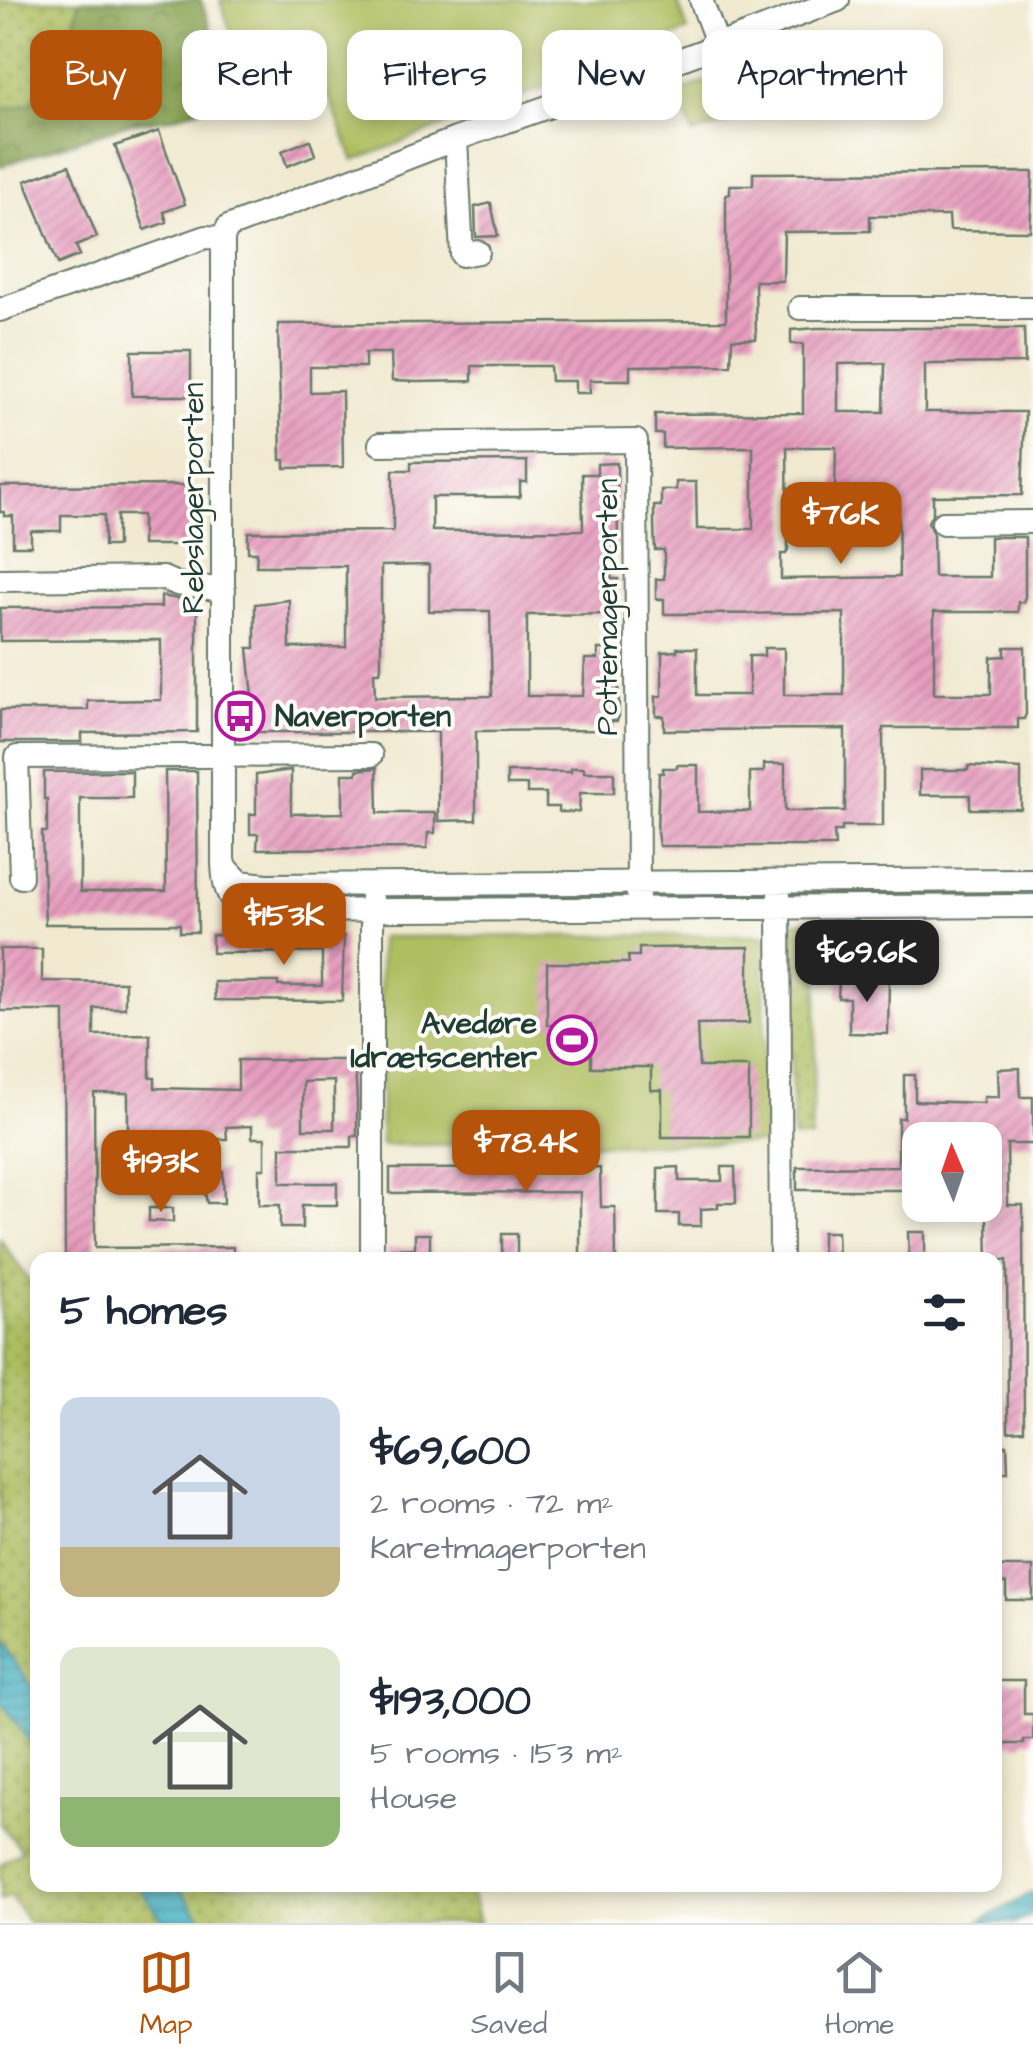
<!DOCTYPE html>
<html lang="en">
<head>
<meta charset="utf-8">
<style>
	:root { --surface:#fff; --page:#f6f6f7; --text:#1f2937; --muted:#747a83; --line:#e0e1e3; --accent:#b45309 }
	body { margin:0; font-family:"Architects Daughter",sans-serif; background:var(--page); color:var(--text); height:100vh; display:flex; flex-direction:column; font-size:38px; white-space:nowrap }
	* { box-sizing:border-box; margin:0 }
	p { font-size:32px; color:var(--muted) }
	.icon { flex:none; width:55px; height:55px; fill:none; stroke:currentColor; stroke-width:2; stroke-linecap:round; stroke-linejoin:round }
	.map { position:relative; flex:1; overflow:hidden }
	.panel { position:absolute; left:30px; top:1252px; width:972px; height:640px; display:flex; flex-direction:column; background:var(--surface); border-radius:20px; box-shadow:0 5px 15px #0003 }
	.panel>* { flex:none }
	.banner { position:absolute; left:30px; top:30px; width:975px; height:90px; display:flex; gap:20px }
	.needle { width:65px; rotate:358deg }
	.fabs { position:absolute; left:902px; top:1122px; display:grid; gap:20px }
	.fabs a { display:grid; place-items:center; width:100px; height:100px; border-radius:20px; background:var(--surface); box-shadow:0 5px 15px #0003; font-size:50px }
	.price { position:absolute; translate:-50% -85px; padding:0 22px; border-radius:20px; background:var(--accent); color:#fff; font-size:32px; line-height:65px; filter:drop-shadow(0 2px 5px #0008) }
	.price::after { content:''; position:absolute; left:50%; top:60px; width:30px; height:22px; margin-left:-15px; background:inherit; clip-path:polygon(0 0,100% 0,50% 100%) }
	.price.current { background:#222; color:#fff }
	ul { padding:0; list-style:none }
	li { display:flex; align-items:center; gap:30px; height:250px; padding:0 30px }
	li span { display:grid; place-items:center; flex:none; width:280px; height:200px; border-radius:20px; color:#555 }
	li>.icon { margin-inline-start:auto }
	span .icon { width:120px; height:120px; fill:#fffc; stroke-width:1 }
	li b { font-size:42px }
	h2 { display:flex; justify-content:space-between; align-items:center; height:120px; padding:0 30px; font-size:42px }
	.pill { padding:0 35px; border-radius:20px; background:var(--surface); box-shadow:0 5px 15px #0003; font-size:35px; line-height:90px }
	.pill.current { background:var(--accent); color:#fff }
	.tab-bar { display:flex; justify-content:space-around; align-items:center; height:140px; border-top:2px solid var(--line); background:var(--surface); font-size:28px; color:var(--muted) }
	.tab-bar a { display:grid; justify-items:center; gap:5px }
	.tab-bar .current { color:var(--accent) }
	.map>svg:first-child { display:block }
</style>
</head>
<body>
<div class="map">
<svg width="1033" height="1923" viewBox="0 0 1033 1923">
	<defs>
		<pattern id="green-dots" width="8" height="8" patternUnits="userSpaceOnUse" patternTransform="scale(2.5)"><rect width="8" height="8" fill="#afbe61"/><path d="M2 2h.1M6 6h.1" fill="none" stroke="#8e9c51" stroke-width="1.8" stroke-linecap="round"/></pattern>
		<pattern id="forest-crowns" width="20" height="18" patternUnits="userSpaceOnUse" patternTransform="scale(2.5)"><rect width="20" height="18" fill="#8ba557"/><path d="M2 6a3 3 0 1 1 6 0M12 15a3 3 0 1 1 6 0" fill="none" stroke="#718849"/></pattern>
		<pattern id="water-rules" width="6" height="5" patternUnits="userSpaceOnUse" patternTransform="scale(2.5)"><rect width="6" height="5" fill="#46b1c3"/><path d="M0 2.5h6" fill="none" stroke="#3a919f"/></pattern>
		<pattern id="building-hatch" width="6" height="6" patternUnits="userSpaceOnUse" patternTransform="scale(2.5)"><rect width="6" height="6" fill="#e89ec0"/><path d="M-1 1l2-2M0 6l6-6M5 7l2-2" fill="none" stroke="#bb829d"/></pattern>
	</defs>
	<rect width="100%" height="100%" fill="#fdfcf7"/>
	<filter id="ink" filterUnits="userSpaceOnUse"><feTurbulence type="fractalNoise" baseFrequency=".01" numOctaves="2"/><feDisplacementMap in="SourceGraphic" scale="20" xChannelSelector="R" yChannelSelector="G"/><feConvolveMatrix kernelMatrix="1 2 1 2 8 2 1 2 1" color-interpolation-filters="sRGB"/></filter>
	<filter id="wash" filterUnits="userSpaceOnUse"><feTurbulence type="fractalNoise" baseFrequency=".0048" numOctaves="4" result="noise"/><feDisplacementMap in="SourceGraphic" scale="40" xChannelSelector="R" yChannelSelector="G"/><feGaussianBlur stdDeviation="2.25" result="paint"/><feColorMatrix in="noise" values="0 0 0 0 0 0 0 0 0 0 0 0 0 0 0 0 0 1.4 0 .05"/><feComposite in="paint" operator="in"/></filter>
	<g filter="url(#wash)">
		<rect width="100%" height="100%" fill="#f1ead1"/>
		<path fill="url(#green-dots)" stroke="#677e4a" stroke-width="2.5" d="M0,0h79l-2,16 -6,13 -34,7 5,47 -10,21 -32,7z
			M884,920l-1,22 -63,5 -9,191h-18l-5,-205 6,-10 12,-2z
			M0,1239l37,53 1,593h431l10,38h-450l-19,-27 -10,5v-36l22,-15 -22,-26z"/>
		<path fill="url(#forest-crowns)" stroke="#557146" stroke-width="2.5" d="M79,0h122l24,72 2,27 -57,19 -40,5 -130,43v-55l32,-8 10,-20 -5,-48 34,-6 6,-13z"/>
		<path fill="#afbe61" stroke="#677e4a" stroke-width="2.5" d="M220,0h457l11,31 -334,130 -26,-66 -57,17 -10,-24 -10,3z
			M751,66l15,43 -73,26 -16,-43z
			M764,935l1,208 -384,2 -1,-208z"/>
		<path fill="url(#water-rules)" stroke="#32777c" stroke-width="2.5" d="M0,1642l37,51v59l-37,-51z
			M137,1885h40l28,38h-40z
			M1033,1892v22l-17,9h-39z"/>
		<g id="blocks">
			<path fill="url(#building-hatch)" fill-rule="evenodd" d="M796,61l7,19 -23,9 -8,-19z
				M159,131l26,73 -21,8 3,10 -22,8 -30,-84z
				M310,140l5,15 -28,11 -5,-15z
				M69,165l28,72 -21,9 4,9 -22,9 -33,-83z
				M1033,172l-3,59 -80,-1 -1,-14h-79v15l-86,1 -1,49h-28l1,58h-24l-1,26 -101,1v14h-40v13h-15v-12h-24l-1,-15h-78v15l-55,1 -25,-1 -1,-28h-26v14h-55v25l32,-1 1,76 -58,1v-8h-4l-3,-136 448,-3v-126l4,-1v-9h23v-12z
				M491,203l7,33 -22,1 -1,-30z
				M817,328h207l1,35 -100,1v48h100l-3,83 -89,1v16l-5,10 5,12 1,43h56v-40h35v60l-2,5h-5v10h-84v82h57v-37l14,-1v-9h20l1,67 -2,5h-6v9h-135v98h-41v5h-8l1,15h-176l-2,-14 2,-59h4v-5h14v-3h21v47l52,-1v-39h14v-8h21v47h60v-82l-181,1v-14h-8v-20h6v-44l15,-1v-3h20v47h52v-39h15v-8h20v47h60v-82l-180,1v-15h-8v-20h8v-29h-9l-1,-25v-19h7v-16h15v-8h20l1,47h56v-82l-90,1v-14h-8v-20l148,-1v-69h-12v-14zM885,363l-1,49h-46v-48zM787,447h49l-1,45h60l-1,4h4l1,81 -118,2v-25h5l2,-5z
				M132,351h59v45h-59z
				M527,461v21h-7v15h-88v34l151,-1 -1,-56h15v-10l20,-1 1,86 -2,6h-5v24h7l-2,35 -89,1v81h56l2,-37h13v-10h20l1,67 -2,5h-6v9l-135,1v89l-38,1v-89h-181l1,-14h-9v-21h4l-5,-49h7v-44l34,-4 1,48 56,-1v-81h-90l1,-14h-9v-20l145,-1v-61h18v-8zM429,565v46h61l2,85 -117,1 -1,-25h6l1,-5v-101z
				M191,485l-1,60h-48v-30h-25v31h-13v-31h-43v16h-30v15h-18v-30h-9v-4h-4v-26z
				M161,596l36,6v130l-115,1v9h-82v-32h88v-9l73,-1v-60l-161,1v-33l161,-1z
				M968,766l53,3v40h-51v-14h-50v-25h48z
				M377,768l1,45h57v20h-7l-1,15 -170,1 1,-15h-8v-20h6v-39l35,-5v44l52,-1v-39h14v-4z
				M571,768h13v4h30v21h-34l-1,19h-20v-5h-13v-14h-19v-8h-20v-13h64z
				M132,771v27h-52v94l86,-1 -1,-120h32l1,161h-18v-8h-135l-3,-92h5v-33h-3v-27z
				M212,935l132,1 -2,65 -127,-1 -1,-18h64v4h44v-34l-110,1z
				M749,947v76l-52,1 2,43h50v70h-87v-47h-11v-23h-60v-42h-44v-62h82l-1,-7h11v-8z
				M0,949h42v32l83,1v26h-31v27l56,-1v44h5v10l83,2v-30h111v6h6l2,36v34h-5v11h-71v36h56v22h-35v23h-22v-23h-21v-36h6v-31h-13v-12l-26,1 1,12h-99v-46h-34l1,155 138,-1v13h-168l-1,-249h-64zM334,1081v48h-31v-47z
				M889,980l-1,54 -39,-1v-35h-11l1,-17z
				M1020,1068v29h13v47h-26l1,61h15l1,225 -16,1 -1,-171h-19l-3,-120h-65v50h-123v-23l101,-1v-48h6v-43h11v26l69,2v-6h15l-1,-28z
				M679,1167v14h43v-14h13l1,36h-18v5l-17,1v17h-22v-12h-21v-46z
				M600,1168l1,39h14l1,53h-36v-68l-190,1v-24z
				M201,1171h22l1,32h-17z
				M149,1208h24v14l-24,-1z
				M822,1232h15l1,28h-16z
				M908,1232h17v28h-16z
				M415,1234h15v26h-43v-11l28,-1z
				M502,1234h15v26h-15z
				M995,1445h12l1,27h-13z
				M995,1567h38v33h-27v-17h-11z
				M998,1681h26v33h9v26h-9v4h-29z"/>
		</g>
	</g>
	<g filter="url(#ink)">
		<use href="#blocks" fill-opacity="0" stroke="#687a6b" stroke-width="2.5"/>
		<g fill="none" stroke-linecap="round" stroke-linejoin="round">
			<g stroke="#687a6b" stroke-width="26">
				<path id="minor" d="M701,0l16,43
					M456,139l6,116 16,-3
					M223,238v626c1,25 4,39 31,47l779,-5
					M223,238l5,-11 228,-88 183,-64 199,-75
					M800,308h233
					M0,310l206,-73 17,1
					M380,444l256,-3 2,454
					M943,523l90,-1
					M0,580l163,-2 14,6 47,6
					M223,864l17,18 27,3 766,-5
					M21,877l-4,-120 354,-2
					M779,896l2,364
					M372,899v361"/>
			</g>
			<use href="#minor" stroke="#fff" stroke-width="22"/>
		</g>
	</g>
	<defs>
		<g id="bus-ring" transform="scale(2.5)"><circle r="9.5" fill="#fdfcf7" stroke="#b5179e" stroke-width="1.5"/><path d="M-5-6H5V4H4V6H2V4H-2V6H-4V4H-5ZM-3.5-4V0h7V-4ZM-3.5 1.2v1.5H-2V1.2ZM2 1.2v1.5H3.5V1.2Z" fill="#b5179e"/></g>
		<g id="stadium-ring" transform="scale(2.5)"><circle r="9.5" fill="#fdfcf7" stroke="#b5179e" stroke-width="1.5"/><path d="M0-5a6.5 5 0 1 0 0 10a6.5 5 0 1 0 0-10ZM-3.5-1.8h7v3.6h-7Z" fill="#b5179e"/></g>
	</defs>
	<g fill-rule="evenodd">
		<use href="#bus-ring" x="240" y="716"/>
		<use href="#stadium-ring" x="572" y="1040"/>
	</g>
	<g text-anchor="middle" stroke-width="8" stroke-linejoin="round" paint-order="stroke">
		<g font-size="30" fill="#1f3d34" stroke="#fdfcf7">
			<text transform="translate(193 498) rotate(-90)" y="10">Rebslagerporten</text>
			<text transform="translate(607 607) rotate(-90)" y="10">Pottemagerporten</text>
		</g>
		<g font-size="30" font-weight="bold" fill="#1f3d34" stroke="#fdfcf7" text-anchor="start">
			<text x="275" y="726">Naverporten</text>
			<text x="537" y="1033" text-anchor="end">Avedøre<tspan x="537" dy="34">Idrætscenter</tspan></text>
		</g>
	</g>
</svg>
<div class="fabs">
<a><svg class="needle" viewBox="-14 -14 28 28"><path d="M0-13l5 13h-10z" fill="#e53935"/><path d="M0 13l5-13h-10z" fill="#747a83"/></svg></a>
</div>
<b class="price" style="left:841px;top:567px">$76K</b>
<b class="price" style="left:284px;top:968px">$153K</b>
<b class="price current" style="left:867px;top:1005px">$69.6K</b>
<b class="price" style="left:526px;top:1195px">$78.4K</b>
<b class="price" style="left:161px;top:1215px">$193K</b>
<div class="banner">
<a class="pill current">Buy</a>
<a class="pill">Rent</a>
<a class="pill">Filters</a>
<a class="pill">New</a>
<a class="pill">Apartment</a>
</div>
<section class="panel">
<h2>5 homes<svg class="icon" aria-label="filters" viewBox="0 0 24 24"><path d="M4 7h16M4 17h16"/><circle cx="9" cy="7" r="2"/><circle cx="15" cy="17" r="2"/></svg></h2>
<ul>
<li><span style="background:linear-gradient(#c9d6e8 75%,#c2b280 0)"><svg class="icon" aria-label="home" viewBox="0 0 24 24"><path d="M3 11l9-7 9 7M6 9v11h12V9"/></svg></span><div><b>$69,600</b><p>2 rooms · 72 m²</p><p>Karetmagerporten</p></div></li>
<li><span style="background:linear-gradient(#dfe7d0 75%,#8fb573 0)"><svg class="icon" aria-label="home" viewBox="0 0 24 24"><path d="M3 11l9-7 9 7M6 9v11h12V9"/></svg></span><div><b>$193,000</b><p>5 rooms · 153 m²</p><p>House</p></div></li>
</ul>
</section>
</div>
<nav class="tab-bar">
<a class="current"><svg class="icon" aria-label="map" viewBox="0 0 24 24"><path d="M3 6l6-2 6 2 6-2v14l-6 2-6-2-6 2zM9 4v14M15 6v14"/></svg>Map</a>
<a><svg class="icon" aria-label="saved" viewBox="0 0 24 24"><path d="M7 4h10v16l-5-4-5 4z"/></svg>Saved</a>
<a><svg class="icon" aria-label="home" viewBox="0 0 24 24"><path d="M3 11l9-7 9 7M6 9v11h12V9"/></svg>Home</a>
</nav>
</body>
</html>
